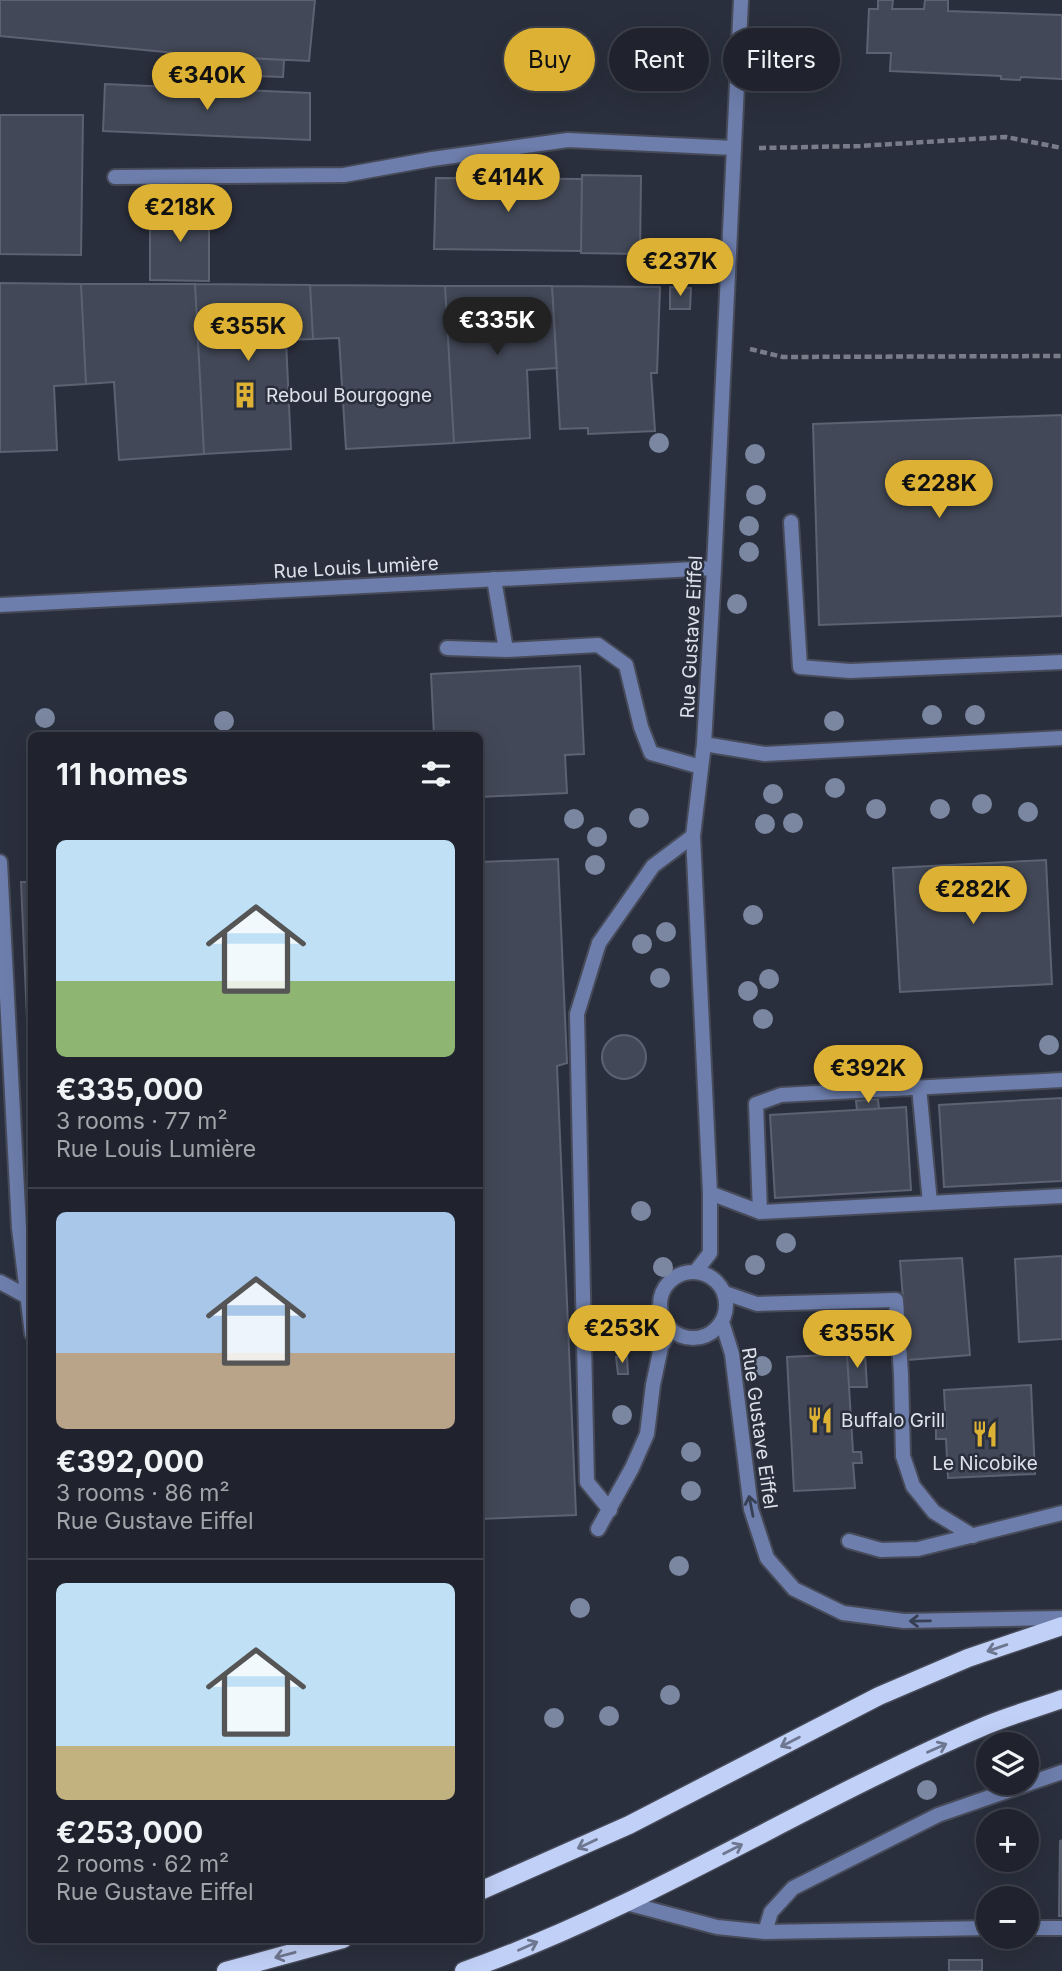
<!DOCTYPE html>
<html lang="en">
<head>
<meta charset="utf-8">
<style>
	:root { --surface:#20232e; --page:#2d2f3a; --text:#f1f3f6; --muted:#a2a4aa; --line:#3d404a; --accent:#ddb133 }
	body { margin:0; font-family:Inter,sans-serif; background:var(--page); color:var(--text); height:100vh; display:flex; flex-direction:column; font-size:26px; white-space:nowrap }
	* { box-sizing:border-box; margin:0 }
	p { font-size:23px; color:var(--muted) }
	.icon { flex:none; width:38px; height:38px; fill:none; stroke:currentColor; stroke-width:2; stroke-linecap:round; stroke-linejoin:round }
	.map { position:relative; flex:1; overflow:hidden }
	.details { position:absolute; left:28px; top:732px; width:455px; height:1211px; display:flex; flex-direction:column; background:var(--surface); border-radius:10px; box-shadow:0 7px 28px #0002,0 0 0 2px var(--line) }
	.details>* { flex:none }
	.top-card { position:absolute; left:504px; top:28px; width:452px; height:63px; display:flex; gap:14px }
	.controls { position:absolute; left:976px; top:1732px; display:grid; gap:14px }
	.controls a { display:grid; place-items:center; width:63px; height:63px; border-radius:50%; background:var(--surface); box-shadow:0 7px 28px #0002,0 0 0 2px var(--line); font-size:35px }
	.price { position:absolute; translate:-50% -60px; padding:0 16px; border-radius:24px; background:var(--accent); color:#111; font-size:23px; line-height:46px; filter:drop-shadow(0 2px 4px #0008) }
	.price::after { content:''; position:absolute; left:50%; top:42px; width:21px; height:16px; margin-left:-10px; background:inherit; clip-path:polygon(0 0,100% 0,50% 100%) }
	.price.selected { background:#222; color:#fff }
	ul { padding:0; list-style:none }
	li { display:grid; align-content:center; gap:14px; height:371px; padding:0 28px }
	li+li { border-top:2px solid var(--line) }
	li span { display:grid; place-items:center; height:217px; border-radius:10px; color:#555 }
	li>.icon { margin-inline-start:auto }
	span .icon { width:126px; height:126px; fill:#fffc; stroke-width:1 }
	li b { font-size:30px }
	h2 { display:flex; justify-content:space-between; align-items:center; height:84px; padding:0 28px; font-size:30px }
	.pill { padding:0 24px; border-radius:32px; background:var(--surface); box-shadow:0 7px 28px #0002,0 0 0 2px var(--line); font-size:24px; line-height:63px }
	.pill.selected { background:var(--accent); color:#111 }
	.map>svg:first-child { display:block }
</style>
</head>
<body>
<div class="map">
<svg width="1062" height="1971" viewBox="0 0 1062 1971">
	<rect width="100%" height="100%" fill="#2a2f3d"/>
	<path fill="#424857" stroke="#5c6272" stroke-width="2" d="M0,0h315l-6,61 -103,-5 -206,-20z
		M878,0h15l-1,9h32l1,-9h23v11l114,4v64l-41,-2 -1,3 -19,-1v-3l-111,-5 1,-18h-24l2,-44h9z
		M206,56l78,4 -1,17 -79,-3z
		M105,84l205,9v47l-207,-9z
		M0,115h83l-2,140 -81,-1z
		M582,175l59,1 -1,78 -59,-1z
		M436,178l146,1 -1,72 -147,-2z
		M150,207h59v74l-59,-1z
		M0,283l81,1 5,100 -32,2 3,64 -57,2z
		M81,284h114l9,170 -85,6 -5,-78 -28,2z
		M195,284l115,1 3,54 -27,1 5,109 -87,5z
		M310,285l135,1 9,157 -108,6 -7,-111 -26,1z
		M445,286h107l5,82 -30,2 3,68 -76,5z
		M552,286l108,1 -3,86h-6l4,58 -67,3v-6l-28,1z
		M670,287l21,1 -1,21h-20z
		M1062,415v201l-243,9 -6,-201z
		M580,666l4,88 -19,1 2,38 -87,4v-62h-46l-3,-61z
		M558,859l9,204 -10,3 19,449 -96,4v-657z
		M1046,860l6,124 -152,8 -7,-124z
		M21,882h11v205h-2z
		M602 1057a22 22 0 1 1 44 0a22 22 0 1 1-44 0Z
		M1062,1098v83l-118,6 -5,-82z
		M878,1099l1,10 -22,1 -1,-9z
		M906,1107l5,83 -136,8 -5,-83z
		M1062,1256v83l-43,3 -4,-83z
		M962,1258l8,97 -62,5 -8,-99z
		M865,1353l2,34h-18l-2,-33z
		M847,1354l6,98h8l1,11h-9l2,25 -61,3 -7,-134z
		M627,1356l1,18h-10l-2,-17z
		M1031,1385l4,89 -87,4 -2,-39h-10v-10l10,-1 -2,-38z
		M1062,1840v76h-3l1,-75z
		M949,1960h33v11h-33z"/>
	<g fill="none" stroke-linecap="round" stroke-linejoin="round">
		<g stroke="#474b59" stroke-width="18">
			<path id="service" d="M115,177l229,-2 88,-16 136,-19 166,8
				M791,522l9,145 50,4 212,-9
				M494,579l12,71
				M447,648l59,2 92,-5 28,20 15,62 10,26 50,14
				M0,862l19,366 13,106
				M919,1087l11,116
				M710,1193l50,19 302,-16
				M760,1212l-4,-108 25,-9 281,-15
				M0,1282l26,14
				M725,1293l32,11 139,-4 5,74 2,82 10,30 21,26 39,24
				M610,1510l-23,-28 -10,-468 22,-71 54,-77 40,-30
				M598,1529l34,-61 15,-34 6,-49 8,-38 10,-17
				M849,1541l32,9 37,-1 144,-36
				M626,1903l91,24 48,5 224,-4
				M1027,1928h35
				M765,1932l6,-20 22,-24 145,-73 124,-43"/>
		</g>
		<g stroke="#474b59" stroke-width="18">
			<path id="minor" d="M0,605l714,-37
				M704,744l61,10 297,-16
				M696,1271l14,-18v-60l-17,-357 11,-92 10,-176 27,-568
				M660 1305a33 33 0 1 1 66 0a33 33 0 1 1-66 0Z
				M722,1322l10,32 19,155 16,49 27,31 49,24 61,8 158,-3"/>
		</g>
		<g stroke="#474b59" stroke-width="21">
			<path id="primary" d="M480,1891l149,-66 250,-129 89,-38 94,-32
				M226,1971l117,-32
				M464,1971c182,-64 345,-171 523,-246 24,-10 50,-17 75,-26"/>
		</g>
		<path stroke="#797d89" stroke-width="4.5" stroke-dasharray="7 3.5" stroke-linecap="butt" d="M759,148l101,-2 146,-9 56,11
			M750,349l33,8 279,-1"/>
		<use href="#service" stroke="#6d7eac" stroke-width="14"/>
		<use href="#minor" stroke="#6d7eac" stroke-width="14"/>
		<use href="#primary" stroke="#c1d0f6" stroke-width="18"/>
	</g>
	<g fill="#7b86a0">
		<circle cx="659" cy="443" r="10"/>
		<circle cx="755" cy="454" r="10"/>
		<circle cx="756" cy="495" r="10"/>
		<circle cx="749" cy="526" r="10"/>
		<circle cx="749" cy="552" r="10"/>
		<circle cx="737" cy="604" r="10"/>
		<circle cx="932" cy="715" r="10"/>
		<circle cx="975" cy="715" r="10"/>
		<circle cx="45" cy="718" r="10"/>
		<circle cx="224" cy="721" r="10"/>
		<circle cx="834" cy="721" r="10"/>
		<circle cx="835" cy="788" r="10"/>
		<circle cx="773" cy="794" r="10"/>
		<circle cx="982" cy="804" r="10"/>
		<circle cx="876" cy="809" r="10"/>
		<circle cx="940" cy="809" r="10"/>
		<circle cx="1028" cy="812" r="10"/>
		<circle cx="639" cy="818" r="10"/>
		<circle cx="574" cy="819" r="10"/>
		<circle cx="793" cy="823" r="10"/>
		<circle cx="765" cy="824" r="10"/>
		<circle cx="597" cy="837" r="10"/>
		<circle cx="595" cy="865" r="10"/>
		<circle cx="753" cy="915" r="10"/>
		<circle cx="666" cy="932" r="10"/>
		<circle cx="642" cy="944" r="10"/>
		<circle cx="660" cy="978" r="10"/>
		<circle cx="769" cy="979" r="10"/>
		<circle cx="748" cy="991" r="10"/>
		<circle cx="763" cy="1019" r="10"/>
		<circle cx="1049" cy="1045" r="10"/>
		<circle cx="641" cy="1211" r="10"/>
		<circle cx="786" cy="1243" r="10"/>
		<circle cx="755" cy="1265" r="10"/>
		<circle cx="663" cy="1267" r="10"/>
		<circle cx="762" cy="1366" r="10"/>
		<circle cx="622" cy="1415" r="10"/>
		<circle cx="691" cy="1452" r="10"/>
		<circle cx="691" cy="1491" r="10"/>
		<circle cx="679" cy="1566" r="10"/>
		<circle cx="580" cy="1608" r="10"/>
		<circle cx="670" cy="1695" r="10"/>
		<circle cx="609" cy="1716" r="10"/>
		<circle cx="554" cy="1718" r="10"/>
		<circle cx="927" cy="1790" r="10"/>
	</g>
	<defs><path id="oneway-shaft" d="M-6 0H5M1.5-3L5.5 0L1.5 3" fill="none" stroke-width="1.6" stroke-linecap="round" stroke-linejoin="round" transform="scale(1.75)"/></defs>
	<g stroke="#373f53">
		<use href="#oneway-shaft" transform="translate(751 1506) rotate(-101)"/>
		<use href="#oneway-shaft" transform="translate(920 1621) rotate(179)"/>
	</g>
	<g stroke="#6e7790">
		<use href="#oneway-shaft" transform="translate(997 1648) rotate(161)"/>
		<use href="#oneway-shaft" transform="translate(790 1742) rotate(153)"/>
		<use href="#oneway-shaft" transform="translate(937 1748) rotate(-24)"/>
		<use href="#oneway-shaft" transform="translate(587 1844) rotate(155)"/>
		<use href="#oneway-shaft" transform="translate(733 1849) rotate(-27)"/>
		<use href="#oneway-shaft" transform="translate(528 1946) rotate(-24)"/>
		<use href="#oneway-shaft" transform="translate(285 1955) rotate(165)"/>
	</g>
	<defs>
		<g id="building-bare" transform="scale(2.1)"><path d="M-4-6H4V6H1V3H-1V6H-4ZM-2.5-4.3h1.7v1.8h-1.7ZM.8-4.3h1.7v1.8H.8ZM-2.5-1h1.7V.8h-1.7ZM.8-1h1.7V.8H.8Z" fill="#ddb133" stroke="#2a2f3d" stroke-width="2.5" paint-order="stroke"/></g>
		<g id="restaurant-bare" transform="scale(2.1)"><path d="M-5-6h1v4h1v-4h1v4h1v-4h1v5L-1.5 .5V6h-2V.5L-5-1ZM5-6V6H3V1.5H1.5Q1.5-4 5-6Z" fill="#ddb133" stroke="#2a2f3d" stroke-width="2.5" paint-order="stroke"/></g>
	</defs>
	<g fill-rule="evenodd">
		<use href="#building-bare" x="245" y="395"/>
		<use href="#restaurant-bare" x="820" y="1420"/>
		<use href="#restaurant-bare" x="985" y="1434"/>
	</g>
	<g text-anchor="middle" stroke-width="5" stroke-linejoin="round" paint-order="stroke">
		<g font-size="19" fill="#dde1ea" stroke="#2a2f3d" text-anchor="start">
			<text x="266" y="402">Reboul Bourgogne</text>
			<text x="841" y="1427">Buffalo Grill</text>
			<text x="985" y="1470" text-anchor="middle">Le Nicobike</text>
		</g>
		<g font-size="19" fill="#dde1ea" stroke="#2a2f3d">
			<text transform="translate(356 567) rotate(-3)" y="7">Rue Louis Lumière</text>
			<text transform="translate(691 637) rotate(-87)" y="7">Rue Gustave Eiffel</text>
			<text transform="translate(760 1428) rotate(82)" y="7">Rue Gustave Eiffel</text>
		</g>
	</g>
</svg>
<div class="controls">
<a><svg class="icon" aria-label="layers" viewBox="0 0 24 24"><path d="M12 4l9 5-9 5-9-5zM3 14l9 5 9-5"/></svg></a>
<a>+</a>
<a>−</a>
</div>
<b class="price" style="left:207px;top:112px">€340K</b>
<b class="price" style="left:508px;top:214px">€414K</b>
<b class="price" style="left:180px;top:244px">€218K</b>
<b class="price" style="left:680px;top:298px">€237K</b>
<b class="price selected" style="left:497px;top:357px">€335K</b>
<b class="price" style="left:248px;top:363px">€355K</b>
<b class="price" style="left:939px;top:520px">€228K</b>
<b class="price" style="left:973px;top:926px">€282K</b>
<b class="price" style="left:868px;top:1105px">€392K</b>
<b class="price" style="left:622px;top:1365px">€253K</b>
<b class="price" style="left:857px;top:1370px">€355K</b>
<div class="top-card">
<a class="pill selected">Buy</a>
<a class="pill">Rent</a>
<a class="pill">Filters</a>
</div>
<section class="details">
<h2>11 homes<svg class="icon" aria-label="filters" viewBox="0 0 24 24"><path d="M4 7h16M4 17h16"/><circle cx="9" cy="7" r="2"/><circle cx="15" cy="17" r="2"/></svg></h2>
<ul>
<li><span style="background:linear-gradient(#bfe0f5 65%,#8fb573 0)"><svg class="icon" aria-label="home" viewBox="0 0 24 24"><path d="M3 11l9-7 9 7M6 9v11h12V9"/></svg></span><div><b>€335,000</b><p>3 rooms · 77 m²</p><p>Rue Louis Lumière</p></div></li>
<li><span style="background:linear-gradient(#a9c7e8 65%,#b9a48a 0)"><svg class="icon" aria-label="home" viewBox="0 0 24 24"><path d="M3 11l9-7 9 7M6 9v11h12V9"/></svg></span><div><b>€392,000</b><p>3 rooms · 86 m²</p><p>Rue Gustave Eiffel</p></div></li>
<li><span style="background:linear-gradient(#bfe0f5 75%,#c2b280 0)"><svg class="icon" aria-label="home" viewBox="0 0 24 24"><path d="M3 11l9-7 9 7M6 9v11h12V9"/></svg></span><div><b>€253,000</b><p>2 rooms · 62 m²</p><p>Rue Gustave Eiffel</p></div></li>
</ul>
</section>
</div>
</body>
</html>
